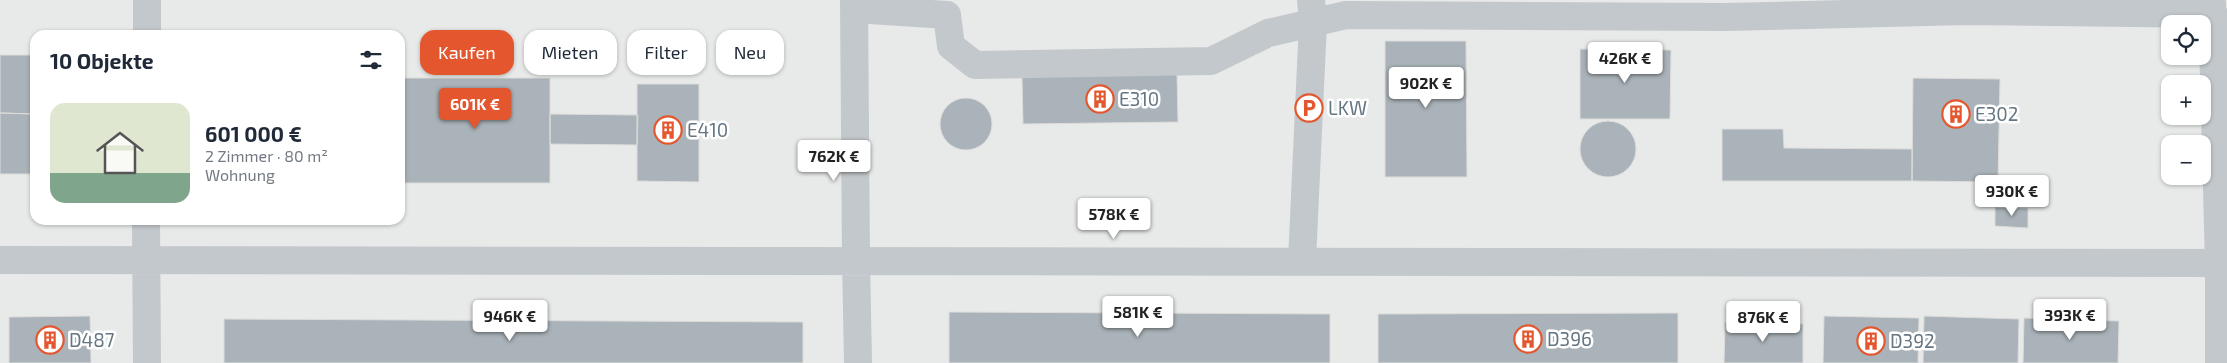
<!DOCTYPE html>
<html lang="de">
<head>
<meta charset="utf-8">
<style>
	:root { --surface:#fff; --page:#f2f2f3; --text:#1f2937; --muted:#747a83; --line:#e0e1e3; --accent:#e4572e }
	body { margin:0; font-family:"Exo 2",sans-serif; background:var(--page); color:var(--text); height:100vh; display:flex; flex-direction:column; font-size:19px; white-space:nowrap }
	* { box-sizing:border-box; margin:0 }
	p { font-size:16px; color:var(--muted) }
	.icon { flex:none; width:28px; height:28px; fill:none; stroke:currentColor; stroke-width:2; stroke-linecap:round; stroke-linejoin:round }
	.map { position:relative; flex:1; overflow:hidden }
	.sheet { position:absolute; left:30px; top:30px; width:375px; height:195px; display:flex; flex-direction:column; background:var(--surface); border-radius:15px; box-shadow:0 1px 4px #0004 }
	.sheet>* { flex:none }
	.guide { position:absolute; left:420px; top:30px; width:475px; height:45px; display:flex; gap:10px }
	.controls { position:absolute; left:2161px; top:15px; display:grid; gap:10px }
	.controls a { display:grid; place-items:center; width:50px; height:50px; border-radius:10px; background:var(--surface); box-shadow:0 1px 4px #0004; font-size:25px }
	.price { position:absolute; translate:-50% -42px; padding:0 11px; border-radius:5px; background:#fff; color:#222; font-size:16px; line-height:32px; filter:drop-shadow(0 1px 2px #0008) }
	.price::after { content:''; position:absolute; left:50%; top:30px; width:15px; height:11px; margin-left:-8px; background:inherit; clip-path:polygon(0 0,100% 0,50% 100%) }
	.price.active { background:var(--accent); color:#fff }
	ul { padding:0; list-style:none }
	li { display:flex; align-items:center; gap:15px; height:125px; padding:0 20px }
	li+li { border-top:1px solid var(--line) }
	li span { display:grid; place-items:center; flex:none; width:140px; height:100px; border-radius:15px; color:#555 }
	li>.icon { margin-inline-start:auto }
	span .icon { width:60px; height:60px; fill:#fffc; stroke-width:1 }
	li b { font-size:21px }
	h2 { display:flex; justify-content:space-between; align-items:center; height:60px; padding:0 20px; font-size:21px }
	.pill { padding:0 18px; border-radius:15px; background:var(--surface); box-shadow:0 1px 4px #0004; font-size:18px; line-height:45px }
	.pill.active { background:var(--accent); color:#fff }
	.map>svg:first-child { display:block }
</style>
</head>
<body>
<div class="map">
<svg width="2227" height="363" viewBox="0 0 2227 363">
	<rect width="100%" height="100%" fill="#fafaf8"/>
	<path fill="#e8e9e9" fill-rule="evenodd" d="M0,0h2227v363h-2227zM2170,24h32v32h-32zM35,35h365v185h-365zM2170,84h32v32h-32zM2170,144h32v32h-32z"/>
	<path fill="#aab3b9" stroke="#dcdcda" d="M1385,41h81l1,136h-82z
		M1580,49l91,1 -1,69h-90z
		M0,55h35v59l-35,-1z
		M1177,74l1,48 -155,2 -1,-47z
		M400,78h150v105h-150z
		M1913,78l87,1 -2,103 -86,-1z
		M637,84h62v98l-62,-1z
		M940 124a26 26 0 1 1 52 0a26 26 0 1 1-52 0Z
		M0,113l35,1v60h-35z
		M550,114l88,1 -1,30 -87,-1z
		M1580 149a28 28 0 1 1 56 0a28 28 0 1 1-56 0Z
		M1722,129h61l1,19 128,1v32h-190z
		M1995,207l33,1v20l-33,-2z
		M949,312l381,2v49h-381z
		M1678,313v50h-300v-49z
		M90,316l1,47h-82v-46z
		M1824,316l95,2 -1,45h-95z
		M1924,316l95,3 -1,44h-95z
		M2024,318l95,3 -1,42h-95z
		M224,319l579,3v41h-579z
		M1725,322l78,2v39h-79z"/>
	<g fill="none" stroke-linecap="round" stroke-linejoin="round">
		<path stroke="#c3c8cc" stroke-width="28" d="M854,0l2,260 2,103
			M2212,4l7,259v100
			M854,9l93,6 4,31 24,19 236,-4 57,-28 78,-18 379,2 241,-6 246,3 15,13
			M147,35v-35
			M146,220l1,143
			M0,260l2227,3
			M1302,261l11,-239 -2,-22"/>
	</g>
	<defs>
		<g id="building-ring" transform="scale(1.4375)"><circle r="9.5" fill="#fff" stroke="#e4572e" stroke-width="1.5"/><path d="M-4-6H4V6H1V3H-1V6H-4ZM-2.5-4.3h1.7v1.8h-1.7ZM.8-4.3h1.7v1.8H.8ZM-2.5-1h1.7V.8h-1.7ZM.8-1h1.7V.8H.8Z" fill="#e4572e"/></g>
		<g id="parking-ring" transform="scale(1.4375)"><circle r="9.5" fill="#fff" stroke="#e4572e" stroke-width="1.5"/><path d="M-3.5-5.5H1a3.5 3.5 0 0 1 0 7H-1V5.5H-3.5ZM-1-3.4V-.6H.8a1.4 1.4 0 0 0 0-2.8Z" fill="#e4572e"/></g>
	</defs>
	<g fill-rule="evenodd">
		<use href="#building-ring" x="1100" y="99"/>
		<use href="#parking-ring" x="1309" y="108"/>
		<use href="#building-ring" x="1956" y="114"/>
		<use href="#building-ring" x="668" y="130"/>
		<use href="#building-ring" x="1528" y="339"/>
		<use href="#building-ring" x="50" y="340"/>
		<use href="#building-ring" x="1871" y="341"/>
	</g>
	<g text-anchor="middle" stroke-width="5" stroke-linejoin="round" paint-order="stroke">
		<g font-size="19" fill="#657683" stroke="#fff" text-anchor="start">
			<text x="1119" y="106">E310</text>
			<text x="1328" y="115">LKW</text>
			<text x="1975" y="121">E302</text>
			<text x="687" y="137">E410</text>
			<text x="1547" y="346">D396</text>
			<text x="69" y="347">D487</text>
			<text x="1890" y="348">D392</text>
		</g>
	</g>
</svg>
<div class="controls">
<a><svg class="icon" aria-label="locate" viewBox="0 0 24 24"><circle cx="12" cy="12" r="6"/><path d="M12 2v4M12 18v4M2 12h4M18 12h4"/></svg></a>
<a>+</a>
<a>−</a>
</div>
<b class="price" style="left:1625px;top:84px">426K €</b>
<b class="price" style="left:1426px;top:109px">902K €</b>
<b class="price active" style="left:475px;top:130px">601K €</b>
<b class="price" style="left:834px;top:182px">762K €</b>
<b class="price" style="left:2012px;top:217px">930K €</b>
<b class="price" style="left:1114px;top:240px">578K €</b>
<b class="price" style="left:1138px;top:338px">581K €</b>
<b class="price" style="left:2070px;top:341px">393K €</b>
<b class="price" style="left:510px;top:342px">946K €</b>
<b class="price" style="left:1763px;top:343px">876K €</b>
<div class="guide">
<a class="pill active">Kaufen</a>
<a class="pill">Mieten</a>
<a class="pill">Filter</a>
<a class="pill">Neu</a>
</div>
<section class="sheet">
<h2>10 Objekte<svg class="icon" aria-label="filters" viewBox="0 0 24 24"><path d="M4 7h16M4 17h16"/><circle cx="9" cy="7" r="2"/><circle cx="15" cy="17" r="2"/></svg></h2>
<ul>
<li><span style="background:linear-gradient(#dfe7d0 70%,#7fa58c 0)"><svg class="icon" aria-label="home" viewBox="0 0 24 24"><path d="M3 11l9-7 9 7M6 9v11h12V9"/></svg></span><div><b>601 000 €</b><p>2 Zimmer · 80 m²</p><p>Wohnung</p></div></li>
</ul>
</section>
</div>
</body>
</html>
